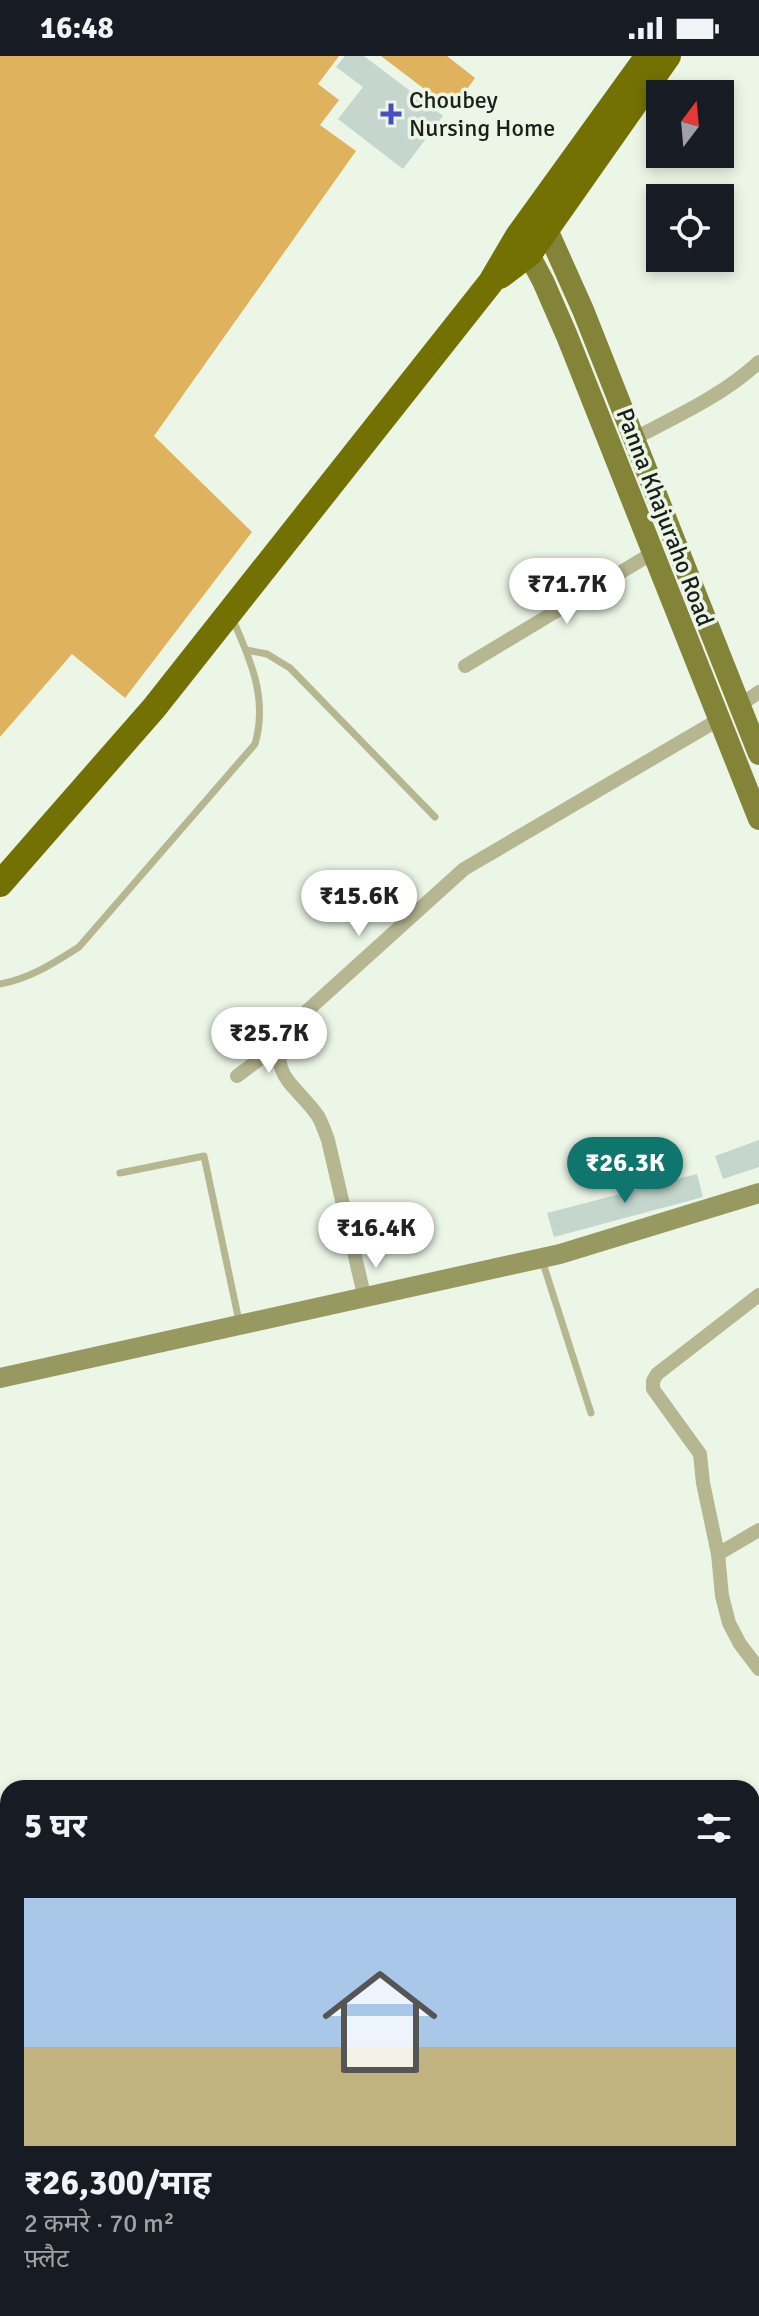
<!DOCTYPE html>
<html lang="hi">
<head>
<meta charset="utf-8">
<style>
	:root { --surface:#171b24; --page:#242831; --text:#f1f3f6; --muted:#9ea1a6; --line:#363941; --accent:#0f766e }
	body { margin:0; font-family:Signika,"Noto Sans Devanagari",sans-serif; background:var(--page); color:var(--text); height:100vh; display:flex; flex-direction:column; font-size:30px; white-space:nowrap }
	* { box-sizing:border-box; margin:0 }
	p { font-size:26px; color:var(--muted) }
	.icon { flex:none; width:44px; height:44px; fill:none; stroke:currentColor; stroke-width:2; stroke-linecap:round; stroke-linejoin:round }
	.map { position:relative; flex:1; overflow:hidden }
	.panel { position:absolute; left:0px; top:1724px; width:760px; height:536px; display:flex; flex-direction:column; background:var(--surface); border-radius:24px 24px 0 0; box-shadow:0 4px 12px #0003 }
	.panel>* { flex:none }
	.needle { width:52px; rotate:16deg }
	.buttons { position:absolute; left:646px; top:24px; display:grid; gap:16px }
	.buttons a { display:grid; place-items:center; width:88px; height:88px; border-radius:0px; background:var(--surface); box-shadow:0 4px 12px #0003; font-size:40px }
	.price { position:absolute; translate:-50% -68px; padding:0 18px; border-radius:28px; background:#fff; color:#222; font-size:26px; line-height:52px; filter:drop-shadow(0 2px 4px #0008) }
	.price::after { content:''; position:absolute; left:50%; top:48px; width:24px; height:18px; margin-left:-12px; background:inherit; clip-path:polygon(0 0,100% 0,50% 100%) }
	.price.current { background:var(--accent); color:#fff }
	ul { padding:0; list-style:none }
	li { display:grid; align-content:center; gap:16px; height:424px; padding:0 24px }
	li+li { border-top:2px solid var(--line) }
	li span { display:grid; place-items:center; height:248px; border-radius:0px; color:#555 }
	li>.icon { margin-inline-start:auto }
	span .icon { width:144px; height:144px; fill:#fffc; stroke-width:1 }
	li b { font-size:34px }
	h2 { display:flex; justify-content:space-between; align-items:center; height:96px; padding:0 24px; font-size:34px }
	.status { display:flex; justify-content:space-between; align-items:center; height:56px; padding:0 40px; background:var(--surface); direction:ltr }
	.status svg { height:22px; fill:currentColor }
	.map>svg:first-child { display:block }
</style>
</head>
<body>
<div class="status"><b>16:48</b><svg viewBox="0 0 49 12"><path d="M0 12V9h3v3zM5 12V6h3v6zM10 12V3h3v9zM15 12V0h3v12zM26 1h20v11H26zM47 4h2v5h-2z"/></svg></div>
<div class="map">
<svg width="759" height="2260" viewBox="0 0 759 2260">
	<rect width="100%" height="100%" fill="#ebf6e7"/>
	<path fill="#dfb25e" d="M0,0h339l-21,28 21,16 -19,25 36,26 -202,285 98,96 -127,166 -53,-44 -72,83z
		M381,0h66l28,22 -23,32z"/>
	<path fill="#c4d6cd" d="M345,0h19l79,60 -40,53 -65,-50 25,-32 -27,-20z
		M759,1084v27l-36,12 -8,-23z
		M697,1118l6,23 -149,40 -7,-24z"/>
	<g fill="none" stroke-linecap="round" stroke-linejoin="round">
		<path stroke="#b6b791" stroke-width="7" d="M246,594l21,4 23,14 145,149
			M0,928c29,-5 54,-21 79,-37l176,-203c13,-45 -4,-83 -22,-124
			M120,1117l84,-17 35,165
			M542,1204l49,153"/>
		<path stroke="#b6b791" stroke-width="14" d="M633,383c44,-23 89,-43 126,-77
			M465,610l186,-112
			M740,649l19,-13
			M237,1020l43,-32
			M364,1239l-36,-155c-3,-8 -6,-17 -10,-24 -24,-34 -52,-40 -31,-87l177,-160 254,-149
			M759,1239l-102,79 -4,7v8l47,65 3,29 15,71 4,42 7,27 11,21 19,25
			M718,1498l41,-24
			M752,1796l7,3
			M752,1829l7,-11
			M0,1941l8,7
			M0,2053l8,8
			M0,2219l8,-9
			M82,2252l9,8
			M380,2252l10,8
			M150,2260l8,-8
			M263,2260l8,-8"/>
		<path stroke="#989960" stroke-width="20" d="M0,1322l560,-124 199,-61"/>
		<path stroke="#848439" stroke-width="22" d="M540,158l43,96 176,444
			M521,184l22,41 24,55 192,483"/>
		<path stroke="#727101" stroke-width="26" d="M500,220l29,-22 139,-198
			M0,828l154,-176 337,-426 27,-46 130,-180"/>
	</g>
	<path fill="#4a4cc2" stroke="#ebf6e7" stroke-width="3" d="M387 46h8v8h8v8h-8v8h-8v-8h-8v-8h8z"/>
	<g text-anchor="middle" stroke-width="7" stroke-linejoin="round" paint-order="stroke">
		<g font-size="24" fill="#1b1e19" stroke="#ebf6e7" text-anchor="start">
			<text x="409" y="52">Choubey<tspan x="409" dy="28">Nursing Home</tspan></text>
		</g>
		<g font-size="24" fill="#1b1e19" stroke="#ebf6e7">
			<text transform="translate(665 461) rotate(69)" y="8">Panna Khajuraho Road</text>
		</g>
	</g>
</svg>
<div class="buttons">
<a><svg class="needle" viewBox="-14 -14 28 28"><path d="M0-13l5 13h-10z" fill="#e53935"/><path d="M0 13l5-13h-10z" fill="#9ea1a6"/></svg></a>
<a><svg class="icon" aria-label="locate" viewBox="0 0 24 24"><circle cx="12" cy="12" r="6"/><path d="M12 2v4M12 18v4M2 12h4M18 12h4"/></svg></a>
</div>
<b class="price" style="left:567px;top:570px">₹71.7K</b>
<b class="price" style="left:359px;top:882px">₹15.6K</b>
<b class="price" style="left:269px;top:1019px">₹25.7K</b>
<b class="price current" style="left:625px;top:1149px">₹26.3K</b>
<b class="price" style="left:376px;top:1214px">₹16.4K</b>
<section class="panel">
<h2>5 घर<svg class="icon" aria-label="filters" viewBox="0 0 24 24"><path d="M4 7h16M4 17h16"/><circle cx="9" cy="7" r="2"/><circle cx="15" cy="17" r="2"/></svg></h2>
<ul>
<li><span style="background:linear-gradient(#a9c7e8 60%,#c2b280 0)"><svg class="icon" aria-label="home" viewBox="0 0 24 24"><path d="M3 11l9-7 9 7M6 9v11h12V9"/></svg></span><div><b>₹26,300/माह</b><p>2 कमरे · 70 m²</p><p>फ़्लैट</p></div></li>
</ul>
</section>
</div>
</body>
</html>
